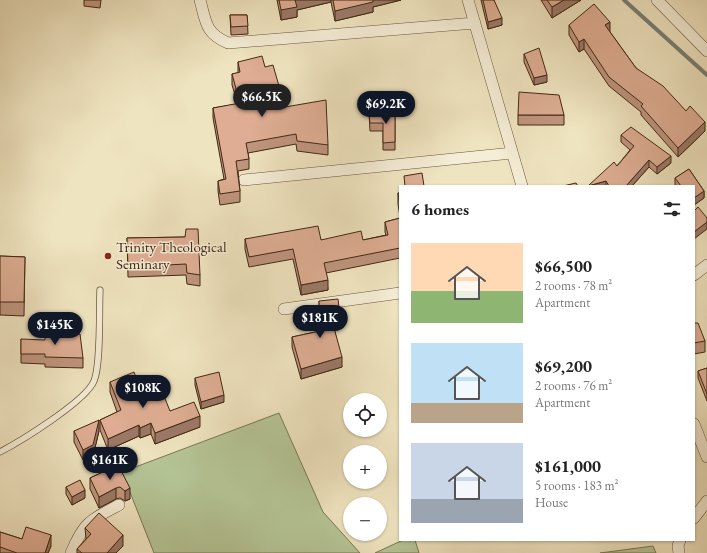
<!DOCTYPE html>
<html lang="en">
<head>
<meta charset="utf-8">
<style>
	:root { --surface:#fff; --page:#f2f2f2; --text:#222; --muted:#767676; --accent:#111827 }
	body { margin:0; font-family:"EB Garamond",serif; background:var(--page); color:var(--text); height:100vh; display:flex; flex-direction:column; font-size:15px; white-space:nowrap }
	* { box-sizing:border-box; margin:0 }
	p { font-size:13px; color:var(--muted) }
	.icon { flex:none; width:22px; height:22px; fill:none; stroke:currentColor; stroke-width:2; stroke-linecap:round; stroke-linejoin:round }
	.map { position:relative; flex:1; overflow:hidden }
	.side { position:absolute; left:399px; top:185px; width:296px; height:356px; display:flex; flex-direction:column; background:var(--surface); border-radius:0px; box-shadow:0 1px 3px #0004 }
	.side>* { flex:none }
	.tools { position:absolute; left:343px; top:393px; display:grid; gap:8px }
	.tools a { display:grid; place-items:center; width:44px; height:44px; border-radius:50%; background:var(--surface); box-shadow:0 1px 3px #0004; font-size:20px }
	.price { position:absolute; translate:-50% -34px; padding:0 9px; border-radius:14px; background:var(--accent); color:#fff; font-size:13px; line-height:26px; filter:drop-shadow(0 1px 2px #0008) }
	.price::after { content:''; position:absolute; left:50%; top:24px; width:12px; height:9px; margin-left:-6px; background:inherit; clip-path:polygon(0 0,100% 0,50% 100%) }
	.price.active { background:#222; color:#fff }
	ul { padding:0; list-style:none }
	li { display:flex; align-items:center; gap:12px; height:100px; padding:0 12px }
	li span { display:grid; place-items:center; flex:none; width:112px; height:80px; border-radius:0px; color:#555 }
	li>.icon { margin-inline-start:auto }
	span .icon { width:48px; height:48px; fill:#fffc; stroke-width:1 }
	li b { font-size:17px }
	h2 { display:flex; justify-content:space-between; align-items:center; height:48px; padding:0 12px; font-size:17px }
	.map>svg:first-child { display:block }
</style>
</head>
<body>
<div class="map">
<svg width="707" height="553" viewBox="0 0 707 553">
	<rect width="100%" height="100%" fill="#efe4c0"/>
	<filter id="stains"><feTurbulence type="fractalNoise" baseFrequency=".005" numOctaves="4"/><feColorMatrix values="0 0 0 0 .2 0 0 0 0 .09 0 0 0 0 .02 0 0 0 .5 -.17"/></filter>
	<radialGradient id="worn" r=".72"><stop offset=".6" stop-color="#630" stop-opacity="0"/><stop offset="1" stop-color="#630" stop-opacity=".3"/></radialGradient>
	<path fill="#b5c596" stroke="#7b7654" d="M279,413l44,99 37,41h-206l-32,-81z
		M403,540h12l4,13h-44z
		M653,546l3,7h-56z"/>
	<g fill="none" stroke-linecap="round" stroke-linejoin="round">
		<path stroke="#788176" stroke-width="4" d="M624,0l83,75"/>
		<g stroke="#6c573e" stroke-width="7">
			<path id="lane" d="M0,452c21,-11 86,-51 94,-71 7,-16 5,-70 6,-91"/>
		</g>
		<g stroke="#6c573e" stroke-width="12">
			<path id="street" d="M200,0c6,22 5,33 28,43l247,-20
				M468,0l54,186
				M657,0l50,51
				M244,180l268,-27
				M694,275l13,-10
				M284,309l116,-16
				M694,424l13,33
				M694,518l13,-17
				M71,553c13,-31 19,-33 48,-48
				M679,553l-1,-7 2,-6"/>
		</g>
		<use href="#lane" stroke="#f5edd6" stroke-width="5.5"/>
		<use href="#street" stroke="#f5edd6" stroke-width="11"/>
	</g>
	<path fill="#bf957e" stroke="#412812" d="M84,0h17l-1,8 -16,-2z
		M277,0h124l-28,7v5l-38,9 -4,-19 -34,8v7l-16,3z
		M481,0h13l8,25 -14,4z
		M541,0h40l-29,18z
		M230,15h17l1,19 -17,1z
		M569,25l41,6v1l26,36 69,63 -27,26 -37,-42v-3l-32,-26 -25,-37 -5,3 -10,-17z
		M524,54l23,28 -13,3 -10,-23z
		M238,62l27,5 20,40 43,38v10l-31,-4 -1,-7 -48,9 1,6v10l-11,2 2,20v11l-20,3 -2,-14v-10l6,-2 -11,-61v-10l25,-4 -6,-19v-11l6,-1z
		M395,113v37h-12v-19h-13l-1,-17z
		M518,115h46v10h-46z
		M621,135l50,28 -14,11 -8,-7 -17,19h-44l29,-20 13,-16 -9,-8z
		M689,169l15,22v7l-10,7v-19h-19v-8z
		M398,193h2v24l-2,-13z
		M400,218v40l-74,15 2,17 -27,5 -8,-36 -44,8 -4,-18v-10l76,1h42l23,-5 -1,-3v-10z
		M185,237l15,38v11l-13,-2 -1,-9 -58,2 -1,-39z
		M0,256l25,1 -1,59 -24,-1z
		M319,301l21,16v10h-6l8,40 -41,12 -9,-32v-10l28,-6z
		M694,323l11,18v11l-11,2z
		M21,339l62,19v10l-38,-1v-3l-24,-1z
		M707,368v33l-9,-23v-7z
		M195,378l29,24 -23,7 -6,-24z
		M110,382l32,11 28,18 30,16 -45,17 -4,-10 -11,4 -1,-2 -31,14 -8,-20v-10l17,-8 -7,-20z
		M74,431h25l-6,25 -10,4 -9,-18z
		M118,465l12,34 -5,2 -5,-3 -4,1 -17,9 -9,-19v-11z
		M66,487l19,11 -13,7 -6,-11z
		M85,528l38,18 -7,7h-39v-4l9,-10z
		M0,532l22,7 29,7 -3,7h-48z"/>
	<path fill="#9b7967" stroke="#412812" d="M295,0h36v2l-34,8v7l-16,3v-10z
		M372,0h29l-28,7v5l-38,9v-10z
		M564,0h17l-29,18v-11z
		M502,18v7l-14,4v-7z
		M610,22v9l-5,4v-10z
		M584,39v10l-5,3v-10z
		M547,75v7l-13,3v-7z
		M705,122v9l-27,26v-9z
		M671,156v7l-14,11v-7z
		M649,160v7l-17,19h-6z
		M606,181v5h-18z
		M704,191v7l-10,7v-7z
		M707,222v7l-13,10v-7z
		M328,280v10l-27,5v-10z
		M342,357v10l-41,12v-10z
		M224,395v7l-23,7v-7z
		M200,416v11l-45,17v-11z
		M99,420v11l-6,25 -10,4v-10z
		M151,423v11l-11,4v-10z
		M139,425v11l-31,14v-11z
		M116,488v11l-17,9v-11z
		M130,488v11l-5,2v-10z
		M85,490v8l-13,7v-8z
		M51,535v11l-3,7h-3z
		M123,535v11l-7,7h-9z"/>
	<path fill="#dead93" stroke="#412812" d="M279,0h16l2,7 -16,3z
		M333,0h40v2l-38,9z
		M483,0h11l8,18 -14,4z
		M547,0h17l-12,7z
		M594,4l16,18 -5,3 31,43 27,18 23,25 4,-5 15,16 -27,26 -37,-42 2,-2 -34,-27 -25,-38 -5,3 -10,-17z
		M230,15h17l1,11 -17,1z
		M539,48l8,27 -13,3 -10,-24z
		M262,56l3,11 8,-2 12,42 41,-7 2,45 -31,-4 -1,-7 -50,9 3,16 -13,2 4,30 -20,3 -2,-13 8,-2 -13,-71 27,-5 -8,-29 8,-2 -2,-10z
		M519,92l40,3 5,20h-46z
		M395,113v29l-12,1v-20h-13l-1,-9z
		M631,127l40,29 -14,11 -8,-7 -23,26h-17l-3,-5 -18,5 26,-24 3,4 17,-20 -13,-11z
		M689,169l15,22 -10,7v-12h-13l-6,-8z
		M422,173l2,13h-19l-1,-10z
		M576,183l2,3h-15z
		M398,193h2v14z
		M698,207l9,11v4l-13,10v-21z
		M400,218v30l-76,15 4,17 -27,5 -8,-36 -44,8 -4,-18 73,-13 3,14 40,-9 2,9 25,-5 -3,-13z
		M186,229h12l2,46 -13,-2 -1,-9 -58,3 -1,-29 58,-1z
		M0,256l25,1 -1,45h-24z
		M338,299l2,18h-9l11,40 -41,12 -9,-32 28,-6 -1,-30z
		M694,323h4l7,18 -11,2z
		M45,334h35l3,24 -38,-1v-3h-24v-15l24,1z
		M707,368v26l-9,-23z
		M134,372l8,21 18,-7 10,25 24,-9 6,14 -45,17 -4,-10 -11,5 -1,-3 -31,14 -8,-19 21,-10 -11,-28z
		M219,372l5,23 -23,7 -6,-24z
		M99,420l-6,25 -10,5 -9,-19z
		M118,465l12,23 -5,3 -5,-4 -4,1 -17,9 -9,-19z
		M80,480l5,10 -13,7 -6,-10z
		M99,513l24,22 -16,18h-25l-5,-4 14,-15 -6,-6z
		M26,527l25,8 -6,18h-28l-17,-6v-15l22,7z"/>
	<circle fill="#8f2418" stroke="#f5edd6" stroke-width="1.5" cx="108" cy="256" r="4"/>
	<g text-anchor="middle" stroke-width="3" stroke-linejoin="round" paint-order="stroke">
		<g font-size="15" fill="#412812" stroke="#f5edd6" text-anchor="start">
			<text x="116" y="252">Trinity Theological<tspan x="116" dy="17">Seminary</tspan></text>
		</g>
	</g>
	<rect width="100%" height="100%" filter="url(#stains)"/>
	<rect width="100%" height="100%" fill="url(#worn)"/>
</svg>
<div class="tools">
<a><svg class="icon" aria-label="locate" viewBox="0 0 24 24"><circle cx="12" cy="12" r="6"/><path d="M12 2v4M12 18v4M2 12h4M18 12h4"/></svg></a>
<a>+</a>
<a>−</a>
</div>
<b class="price active" style="left:262px;top:118px">$66.5K</b>
<b class="price" style="left:386px;top:125px">$69.2K</b>
<b class="price" style="left:320px;top:339px">$181K</b>
<b class="price" style="left:55px;top:346px">$145K</b>
<b class="price" style="left:143px;top:409px">$108K</b>
<b class="price" style="left:110px;top:481px">$161K</b>
<section class="side">
<h2>6 homes<svg class="icon" aria-label="filters" viewBox="0 0 24 24"><path d="M4 7h16M4 17h16"/><circle cx="9" cy="7" r="2"/><circle cx="15" cy="17" r="2"/></svg></h2>
<ul>
<li><span style="background:linear-gradient(#ffd9b3 60%,#8fb573 0)"><svg class="icon" aria-label="home" viewBox="0 0 24 24"><path d="M3 11l9-7 9 7M6 9v11h12V9"/></svg></span><div><b>$66,500</b><p>2 rooms · 78 m²</p><p>Apartment</p></div></li>
<li><span style="background:linear-gradient(#bfe0f5 75%,#b9a48a 0)"><svg class="icon" aria-label="home" viewBox="0 0 24 24"><path d="M3 11l9-7 9 7M6 9v11h12V9"/></svg></span><div><b>$69,200</b><p>2 rooms · 76 m²</p><p>Apartment</p></div></li>
<li><span style="background:linear-gradient(#c9d6e8 70%,#9aa5b1 0)"><svg class="icon" aria-label="home" viewBox="0 0 24 24"><path d="M3 11l9-7 9 7M6 9v11h12V9"/></svg></span><div><b>$161,000</b><p>5 rooms · 183 m²</p><p>House</p></div></li>
</ul>
</section>
</div>
</body>
</html>
